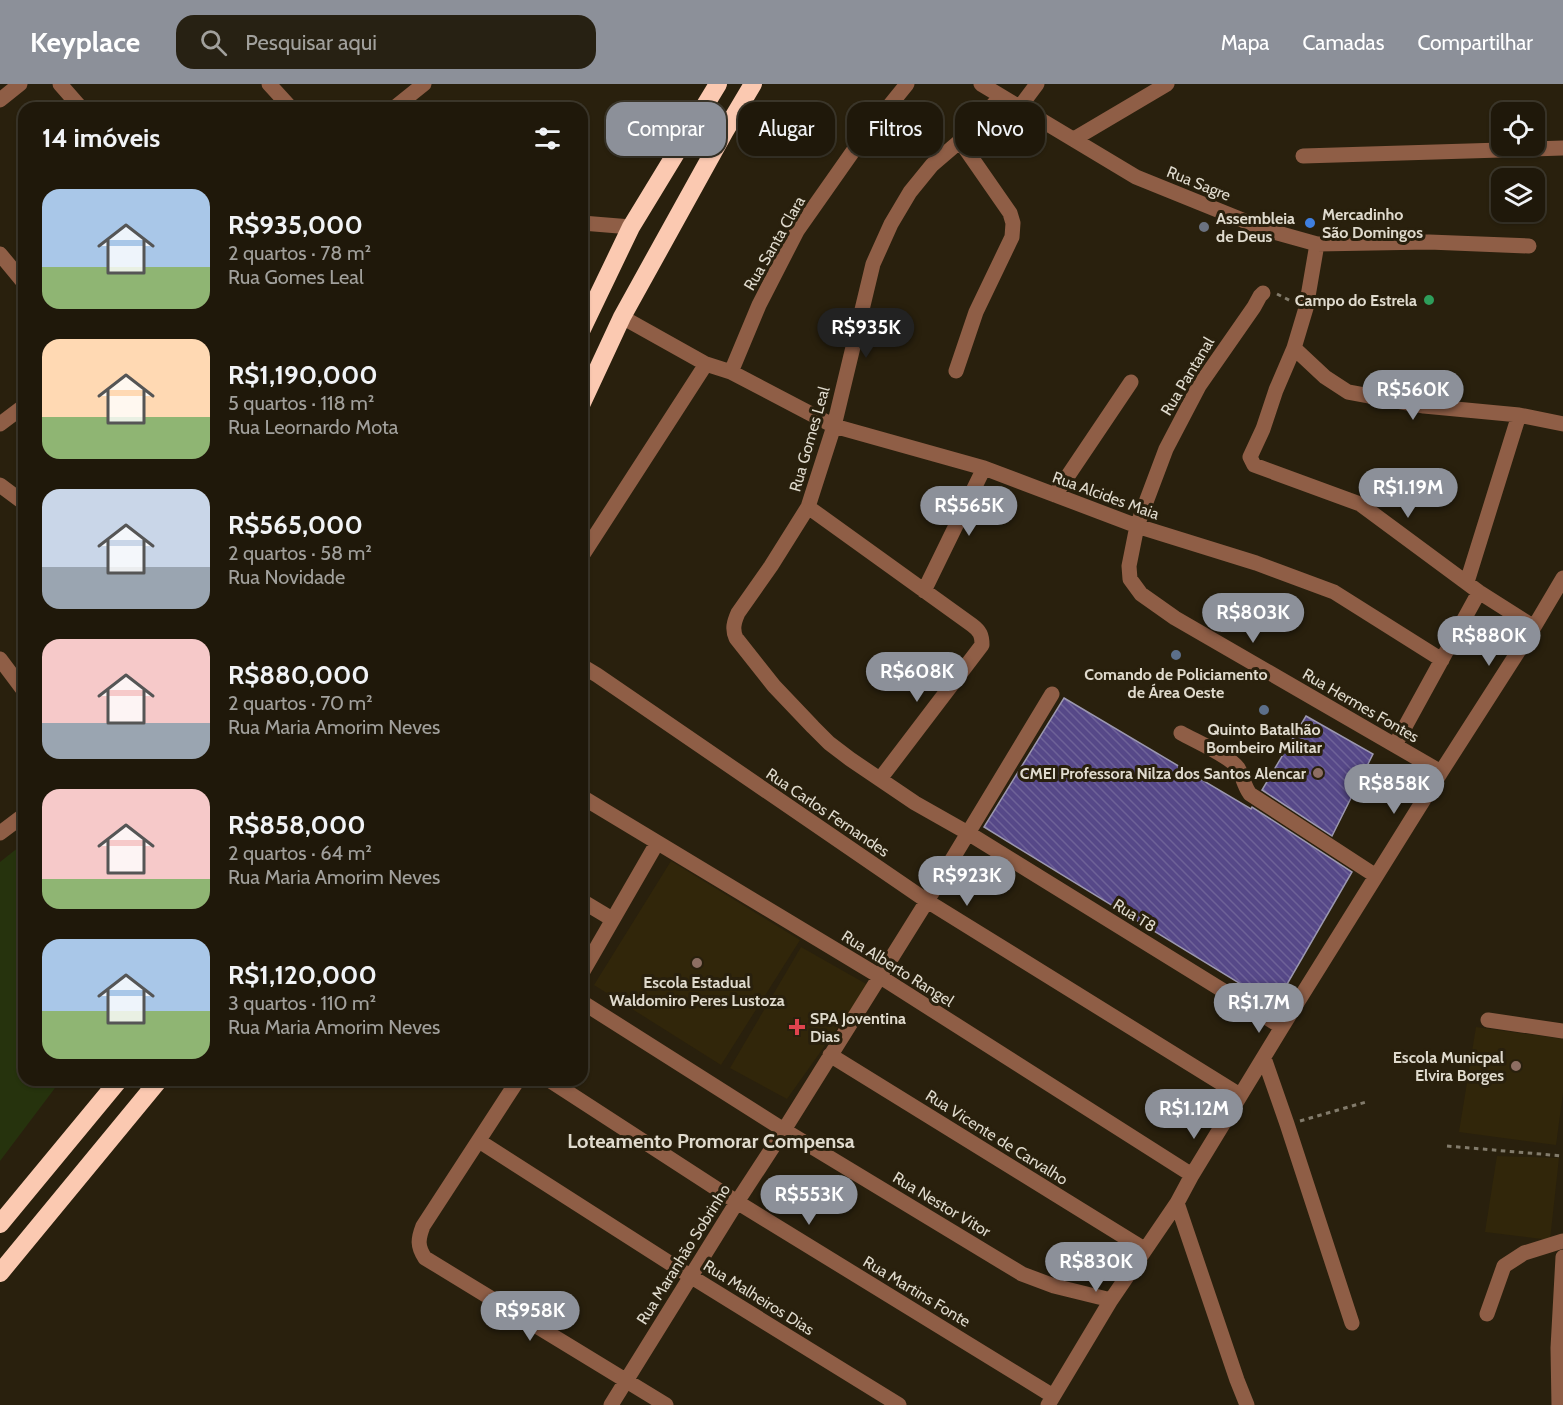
<!DOCTYPE html>
<html lang="pt">
<head>
<meta charset="utf-8">
<style>
	:root { --surface:#1f180a; --page:#272113; --text:#f1f3f6; --muted:#a1a09c; --line:#3c372b; --accent:#8c9099 }
	body { margin:0; font-family:Cabin,sans-serif; background:var(--page); color:var(--text); height:100vh; display:flex; flex-direction:column; font-size:22px; white-space:nowrap }
	* { box-sizing:border-box; margin:0 }
	p { font-size:20px; color:var(--muted) }
	.icon { flex:none; width:33px; height:33px; fill:none; stroke:currentColor; stroke-width:2; stroke-linecap:round; stroke-linejoin:round }
	.map { position:relative; flex:1; overflow:hidden }
	.sheet { position:absolute; left:18px; top:18px; width:570px; height:984px; display:flex; flex-direction:column; background:var(--surface); border-radius:18px; box-shadow:0 2px 4px #0004,0 0 0 2px var(--line) }
	.sheet>* { flex:none }
	.hud { position:absolute; left:606px; top:18px; width:570px; height:54px; display:flex; gap:12px }
	.buttons { position:absolute; left:1491px; top:18px; display:grid; gap:12px }
	.buttons a { display:grid; place-items:center; width:54px; height:54px; border-radius:12px; background:var(--surface); box-shadow:0 2px 4px #0004,0 0 0 2px var(--line); font-size:30px }
	.price { position:absolute; translate:-50% -51px; padding:0 14px; border-radius:21px; background:var(--accent); color:#fff; font-size:20px; line-height:39px; filter:drop-shadow(0 2px 3px #0008) }
	.price::after { content:''; position:absolute; left:50%; top:36px; width:18px; height:14px; margin-left:-9px; background:inherit; clip-path:polygon(0 0,100% 0,50% 100%) }
	.price.current { background:#222; color:#fff }
	ul { padding:0; list-style:none }
	li { display:flex; align-items:center; gap:18px; height:150px; padding:0 24px }
	li span { display:grid; place-items:center; flex:none; width:168px; height:120px; border-radius:18px; color:#555 }
	li>.icon { margin-inline-start:auto }
	span .icon { width:72px; height:72px; fill:#fffc; stroke-width:1 }
	li b { font-size:26px }
	h2 { display:flex; justify-content:space-between; align-items:center; height:72px; padding:0 24px; font-size:26px }
	.chip { padding:0 21px; border-radius:18px; background:var(--surface); box-shadow:0 2px 4px #0004,0 0 0 2px var(--line); font-size:21px; line-height:54px }
	.chip.current { background:var(--accent); color:#fff }
	header { display:flex; align-items:center; gap:36px; box-sizing:border-box; height:84px; padding:0 30px; background:var(--accent); color:#fff }
	header strong { font-size:28px }
	nav { display:flex; gap:33px; margin-inline-start:auto; font-size:21px }
	.search { width:420px; height:54px; background:var(--page); display:flex; align-items:center; gap:15px; box-sizing:border-box; padding:0 21px; border-radius:18px; color:var(--muted); font-size:22px }
	.map>svg:first-child { display:block }
</style>
</head>
<body>
<header>
<strong>Keyplace</strong>
<div class="search"><svg class="icon" aria-label="search" viewBox="0 0 24 24"><circle cx="10" cy="10" r="6"/><path d="M15 15l6 6"/></svg>Pesquisar aqui</div>
<nav><a>Mapa</a><a>Camadas</a><a>Compartilhar</a></nav>
</header>
<div class="map">
<svg width="1563" height="1321" viewBox="0 0 1563 1321">
	<defs>
		<pattern id="building-back-hatch" width="6" height="6" patternUnits="userSpaceOnUse" patternTransform="scale(1.5)"><rect width="6" height="6" fill="#564888"/><path d="M-1 5l2 2M0 0l6 6M5-1l2 2" fill="none" stroke="#6e6298"/></pattern>
	</defs>
	<rect width="100%" height="100%" fill="#29200d"/>
	<path fill="#31260a" d="M671,777l129,79 -79,125 -127,-80z
		M801,863l67,38 -81,114 -57,-31z
		M1476,943l87,12v54l-7,52 -97,-13z
		M1497,1072l62,2 -9,82 -65,-8z"/>
	<path fill="#26330d" d="M24,759v237h37l-61,81v-299z"/>
	<path fill="url(#building-back-hatch)" stroke="#9c98b0" stroke-width="1.5" d="M1064,614l187,111 1,-2 100,65 -77,133 -291,-178z
		M1306,632l67,38 -41,82 -70,-46z"/>
	<g fill="none" stroke-linecap="round" stroke-linejoin="round">
		<path stroke="#827b6b" stroke-width="3" stroke-dasharray="4.5 4.5" stroke-linecap="butt" d="M1277,210l16,8
			M1300,1037l66,-19
			M1447,1062l116,10"/>
		<path stroke="#8f5e46" stroke-width="15" d="M60,0l21,24
			M269,0l22,24
			M981,0l155,93 131,53 50,14 112,-2 100,4
			M1001,12l-41,45 -28,24 -22,27 -19,32 -18,40 -39,162 -26,81 -37,59 -33,47c-4,9 -6,16 -2,25l38,48 39,41 16,16 21,16 65,44 53,30 314,194
			M0,16l20,-16
			M394,24l30,-24
			M1019,24l18,-24
			M1074,55l93,-55
			M1303,72l260,-8
			M582,139l49,4
			M1317,160l-11,64 -12,40 -18,42 -13,39 -13,28 4,8 106,39 119,88 55,35
			M0,170l24,29
			M1263,209l-3,3 -6,11 -55,79 -33,63 -29,77 -8,40 1,13 11,15 34,24 266,154
			M622,233l84,47 25,8 103,54 150,42 153,58 119,37 78,29 108,68
			M1294,264l31,29 23,15 76,14 95,9 44,9
			M956,287l20,-59 36,-75 1,-14 -3,-10 -50,-72
			M731,288l28,-67 38,-74 59,-84 51,-63
			M0,340l24,-18
			M0,401l24,18
			M1055,411l76,-113
			M808,423l164,118c8,6 10,10 10,20l-102,134
			M582,472l124,-192
			M1467,498l52,-167
			M924,507l60,-123
			M0,575l24,32
			M582,582l15,9 330,226 313,194
			M1181,649c14,8 49,23 57,35 5,9 6,18 12,26l126,82
			M1395,661l84,-153
			M582,713l297,179 313,199
			M0,749l24,-18
			M582,817l30,18
			M582,889l75,-130
			M582,918l202,128 238,144 32,12 57,14
			M1488,936l75,11
			M830,971l314,194
			M1264,974l23,66 65,199
			M518,996l-95,146c-5,13 -6,20 2,32l241,147
			M549,996l188,122 316,194
			M479,1057l211,135 209,129
			M1177,1119l60,177 10,25
			M1487,1230l17,-48 20,-13 39,-12
			M611,1321l126,-203 47,-72 143,-229 125,-207
			M1048,1321l63,-105 66,-97 15,-28 90,-148 159,-255 93,-145 29,-49
			M1559,1321l-1,-57 5,-91"/>
		<path stroke="#fbc9b1" stroke-width="18" d="M582,245l49,-102 87,-143
			M582,319l40,-86 103,-186 28,-47
			M0,1140l119,-144
			M0,1189l159,-193"/>
	</g>
	<circle fill="#3f7fe0" stroke="#29200d" stroke-width="2" cx="1310" cy="139" r="6"/>
	<circle fill="#6b7280" stroke="#29200d" stroke-width="2" cx="1204" cy="143" r="6"/>
	<circle fill="#2e9e5b" stroke="#29200d" stroke-width="2" cx="1429" cy="216" r="6"/>
	<g fill="#5c6f8a" stroke="#29200d" stroke-width="2">
		<circle cx="1176" cy="571" r="6"/>
		<circle cx="1264" cy="626" r="6"/>
	</g>
	<g fill="#8d6e63" stroke="#29200d" stroke-width="2">
		<circle cx="1318" cy="689" r="6"/>
		<circle cx="697" cy="879" r="6"/>
		<circle cx="1516" cy="982" r="6"/>
	</g>
	<path fill="#e0444e" stroke="#29200d" stroke-width="2" d="M794 934h6v6h6v6h-6v6h-6v-6h-6v-6h6z"/>
	<g text-anchor="middle" stroke-width="6" stroke-linejoin="round" paint-order="stroke">
		<g font-size="16" fill="#dfdacd" stroke="#29200d">
			<text transform="translate(1199 99) rotate(22)" y="6">Rua Sagre</text>
			<text transform="translate(774 159) rotate(-60)" y="6">Rua Santa Clara</text>
			<text transform="translate(1187 292) rotate(-59)" y="6">Rua Pantanal</text>
			<text transform="translate(809 355) rotate(-74)" y="6">Rua Gomes Leal</text>
			<text transform="translate(1106 411) rotate(20)" y="6">Rua Alcides Maia</text>
			<text transform="translate(1361 621) rotate(30)" y="6">Rua Hermes Fontes</text>
			<text transform="translate(828 728) rotate(34)" y="6">Rua Carlos Fernandes</text>
			<text transform="translate(1135 831) rotate(32)" y="6">Rua T8</text>
			<text transform="translate(898 884) rotate(32)" y="6">Rua Alberto Rangel</text>
			<text transform="translate(997 1053) rotate(32)" y="6">Rua Vicente de Carvalho</text>
			<text transform="translate(942 1120) rotate(31)" y="6">Rua Nestor Vitor</text>
			<text transform="translate(683 1170) rotate(-58)" y="6">Rua Maranhão Sobrinho</text>
			<text transform="translate(917 1207) rotate(31)" y="6">Rua Martins Fonte</text>
			<text transform="translate(759 1213) rotate(32)" y="6">Rua Malheiros Dias</text>
		</g>
		<g font-size="16" font-weight="bold" fill="#dfdacd" stroke="#29200d" text-anchor="start">
			<text x="1322" y="136">Mercadinho<tspan x="1322" dy="18">São Domingos</tspan></text>
			<text x="1216" y="140">Assembleia<tspan x="1216" dy="18">de Deus</tspan></text>
			<text x="1417" y="222" text-anchor="end">Campo do Estrela</text>
			<text x="1176" y="596" text-anchor="middle">Comando de Policiamento<tspan x="1176" dy="18">de Área Oeste</tspan></text>
			<text x="1264" y="651" text-anchor="middle">Quinto Batalhão<tspan x="1264" dy="18">Bombeiro Militar</tspan></text>
			<text x="1306" y="695" text-anchor="end">CMEI Professora Nilza dos Santos Alencar</text>
			<text x="697" y="904" text-anchor="middle">Escola Estadual<tspan x="697" dy="18">Waldomiro Peres Lustoza</tspan></text>
			<text x="810" y="940">SPA Joventina<tspan x="810" dy="18">Dias</tspan></text>
			<text x="1504" y="979" text-anchor="end">Escola Municpal<tspan x="1504" dy="18">Elvira Borges</tspan></text>
		</g>
		<g font-size="20" font-weight="bold" fill="#dfdacd" stroke="#29200d">
			<text x="711" y="1064">Loteamento Promorar Compensa</text>
		</g>
	</g>
</svg>
<div class="buttons">
<a><svg class="icon" aria-label="locate" viewBox="0 0 24 24"><circle cx="12" cy="12" r="6"/><path d="M12 2v4M12 18v4M2 12h4M18 12h4"/></svg></a>
<a><svg class="icon" aria-label="layers" viewBox="0 0 24 24"><path d="M12 4l9 5-9 5-9-5zM3 14l9 5 9-5"/></svg></a>
</div>
<b class="price current" style="left:866px;top:275px">R$935K</b>
<b class="price" style="left:1413px;top:337px">R$560K</b>
<b class="price" style="left:1408px;top:435px">R$1.19M</b>
<b class="price" style="left:969px;top:453px">R$565K</b>
<b class="price" style="left:1253px;top:560px">R$803K</b>
<b class="price" style="left:1489px;top:583px">R$880K</b>
<b class="price" style="left:917px;top:619px">R$608K</b>
<b class="price" style="left:1394px;top:731px">R$858K</b>
<b class="price" style="left:967px;top:823px">R$923K</b>
<b class="price" style="left:1259px;top:950px">R$1.7M</b>
<b class="price" style="left:1194px;top:1056px">R$1.12M</b>
<b class="price" style="left:809px;top:1142px">R$553K</b>
<b class="price" style="left:1096px;top:1209px">R$830K</b>
<b class="price" style="left:530px;top:1258px">R$958K</b>
<div class="hud">
<a class="chip current">Comprar</a>
<a class="chip">Alugar</a>
<a class="chip">Filtros</a>
<a class="chip">Novo</a>
</div>
<section class="sheet">
<h2>14 imóveis<svg class="icon" aria-label="filters" viewBox="0 0 24 24"><path d="M4 7h16M4 17h16"/><circle cx="9" cy="7" r="2"/><circle cx="15" cy="17" r="2"/></svg></h2>
<ul>
<li><span style="background:linear-gradient(#a9c7e8 65%,#8fb573 0)"><svg class="icon" aria-label="home" viewBox="0 0 24 24"><path d="M3 11l9-7 9 7M6 9v11h12V9"/></svg></span><div><b>R$935,000</b><p>2 quartos · 78 m²</p><p>Rua Gomes Leal</p></div></li>
<li><span style="background:linear-gradient(#ffd9b3 65%,#8fb573 0)"><svg class="icon" aria-label="home" viewBox="0 0 24 24"><path d="M3 11l9-7 9 7M6 9v11h12V9"/></svg></span><div><b>R$1,190,000</b><p>5 quartos · 118 m²</p><p>Rua Leornardo Mota</p></div></li>
<li><span style="background:linear-gradient(#c9d6e8 65%,#9aa5b1 0)"><svg class="icon" aria-label="home" viewBox="0 0 24 24"><path d="M3 11l9-7 9 7M6 9v11h12V9"/></svg></span><div><b>R$565,000</b><p>2 quartos · 58 m²</p><p>Rua Novidade</p></div></li>
<li><span style="background:linear-gradient(#f6c9c9 70%,#9aa5b1 0)"><svg class="icon" aria-label="home" viewBox="0 0 24 24"><path d="M3 11l9-7 9 7M6 9v11h12V9"/></svg></span><div><b>R$880,000</b><p>2 quartos · 70 m²</p><p>Rua Maria Amorim Neves</p></div></li>
<li><span style="background:linear-gradient(#f6c9c9 75%,#8fb573 0)"><svg class="icon" aria-label="home" viewBox="0 0 24 24"><path d="M3 11l9-7 9 7M6 9v11h12V9"/></svg></span><div><b>R$858,000</b><p>2 quartos · 64 m²</p><p>Rua Maria Amorim Neves</p></div></li>
<li><span style="background:linear-gradient(#a9c7e8 60%,#8fb573 0)"><svg class="icon" aria-label="home" viewBox="0 0 24 24"><path d="M3 11l9-7 9 7M6 9v11h12V9"/></svg></span><div><b>R$1,120,000</b><p>3 quartos · 110 m²</p><p>Rua Maria Amorim Neves</p></div></li>
</ul>
</section>
</div>
</body>
</html>
